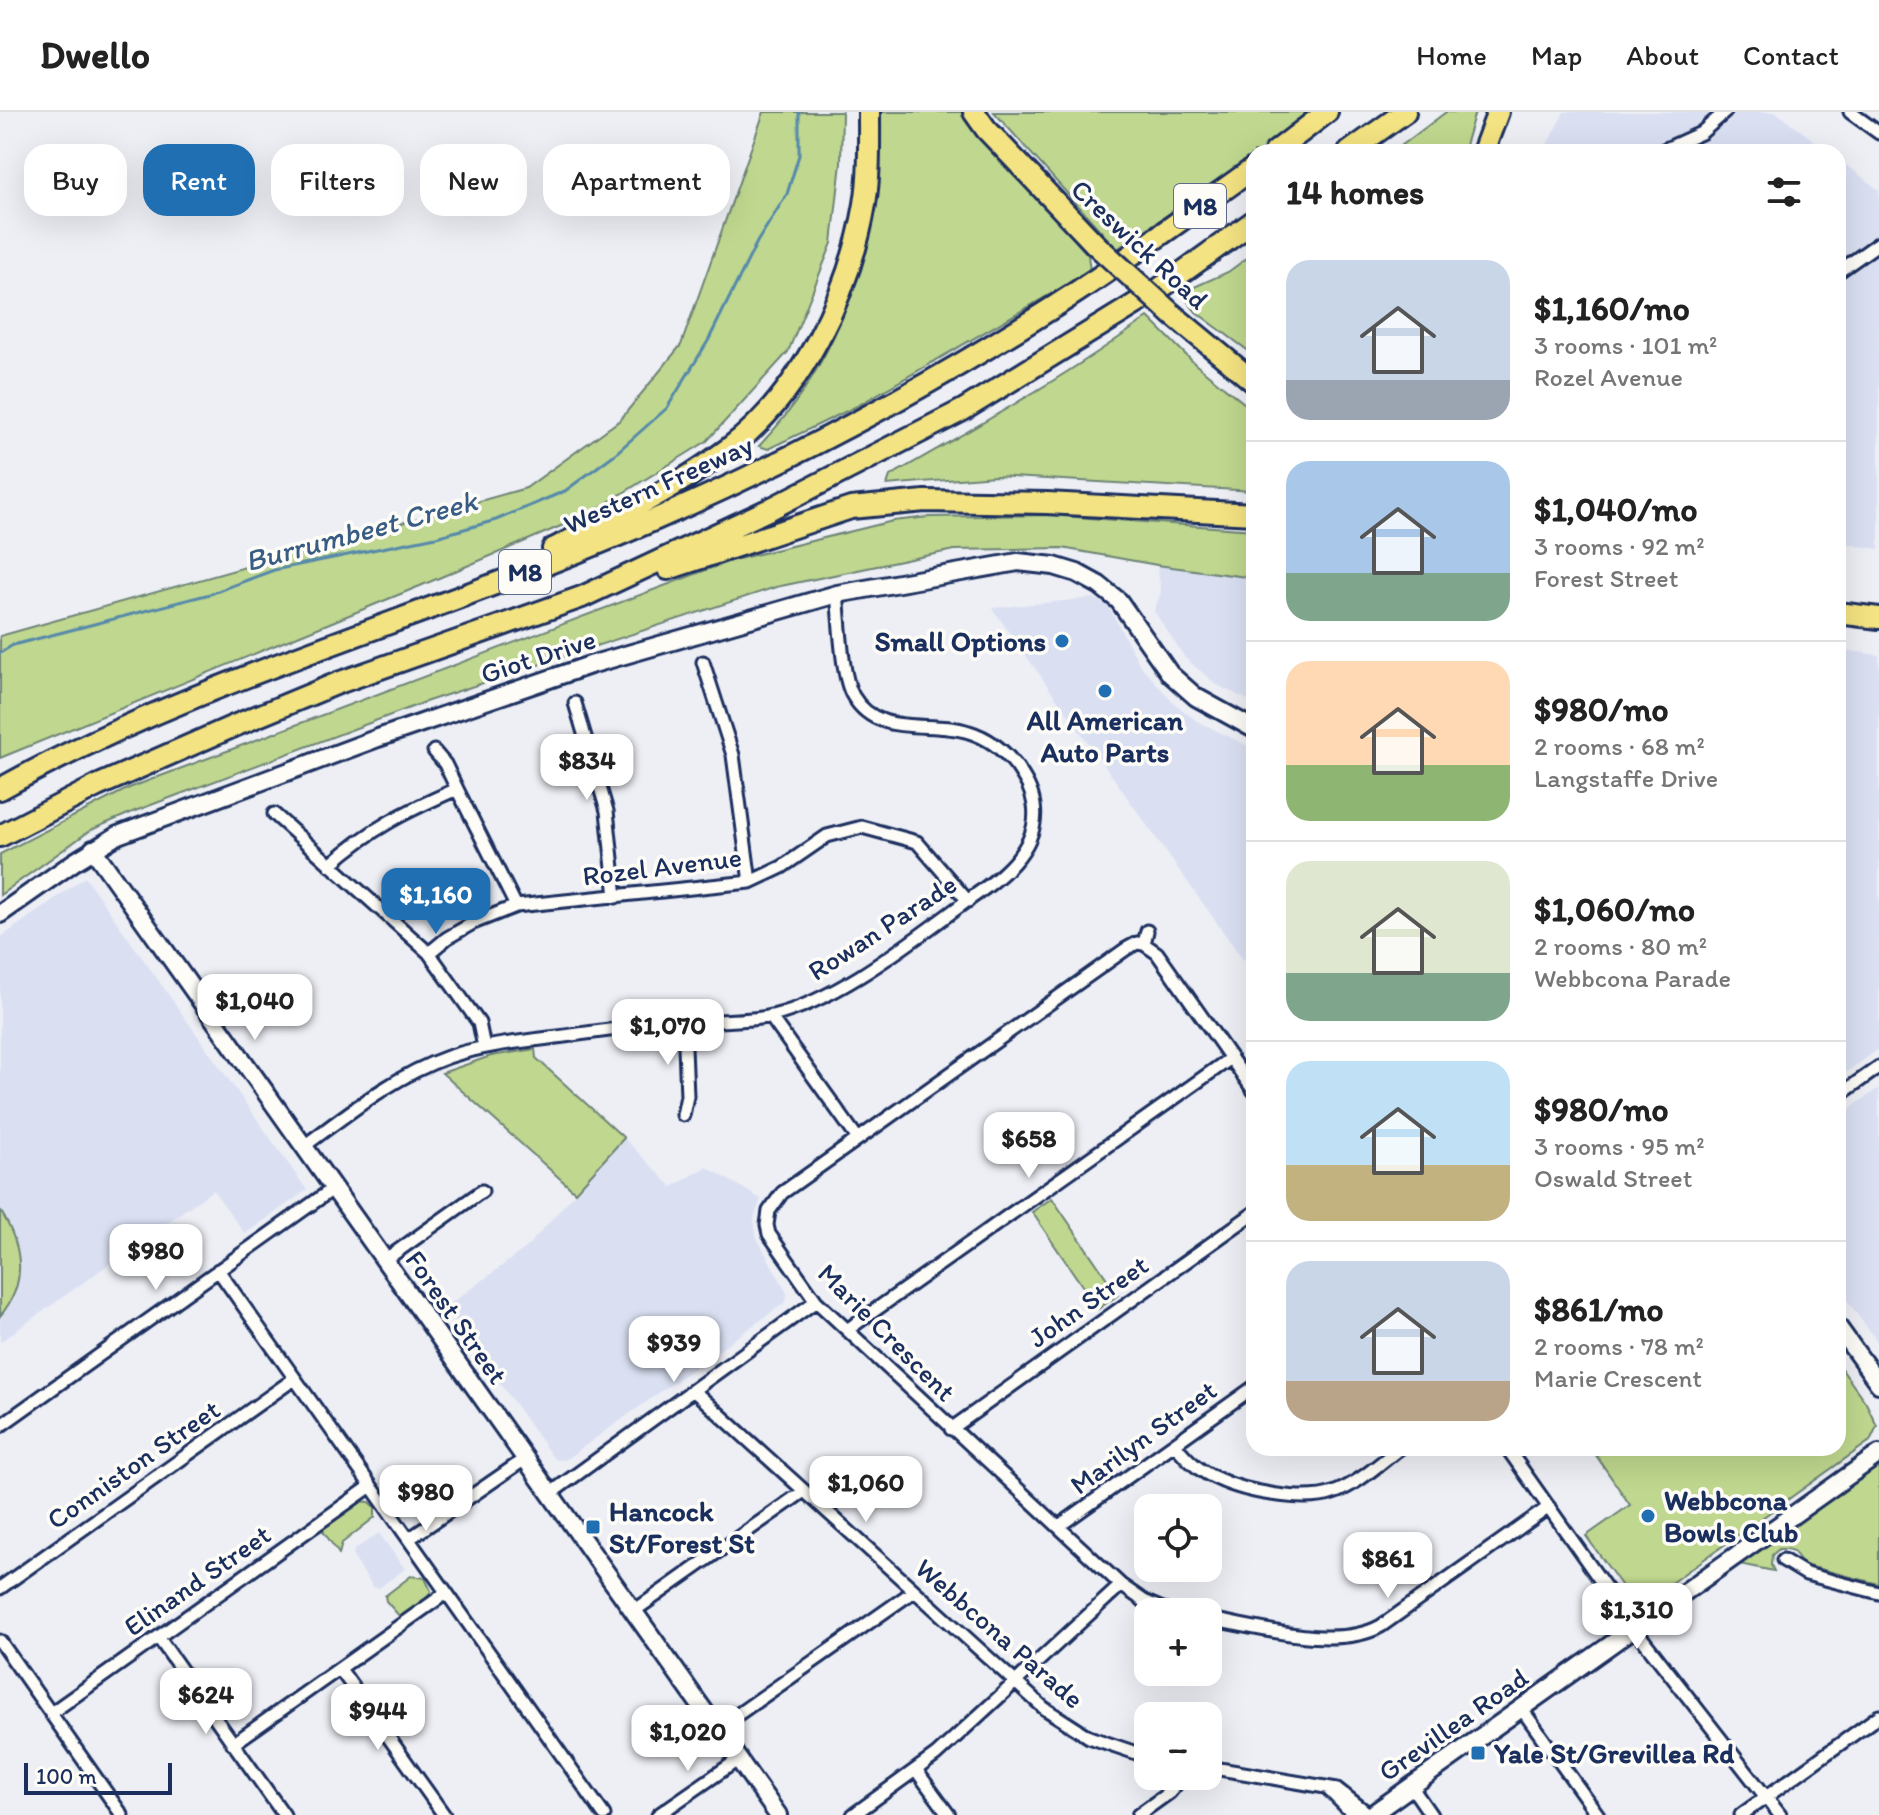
<!DOCTYPE html>
<html lang="en">
<head>
<meta charset="utf-8">
<style>
	:root { --surface:#fff; --page:#f6f6f6; --text:#222; --muted:#767676; --line:#e0e0e0; --accent:#1f6fb2 }
	body { margin:0; font-family:Itim,sans-serif; background:var(--page); color:var(--text); height:100vh; display:flex; flex-direction:column; font-size:30px; white-space:nowrap }
	* { box-sizing:border-box; margin:0 }
	p { font-size:26px; color:var(--muted) }
	.icon { flex:none; width:44px; height:44px; fill:none; stroke:currentColor; stroke-width:2; stroke-linecap:round; stroke-linejoin:round }
	.map { position:relative; flex:1; overflow:hidden }
	.details { position:absolute; left:1246px; top:32px; width:600px; height:1312px; display:flex; flex-direction:column; background:var(--surface); border-radius:24px; box-shadow:0 8px 32px #0002 }
	.details>* { flex:none }
	.hud { position:absolute; left:24px; top:32px; width:760px; height:72px; display:flex; gap:16px }
	.tools { position:absolute; left:1134px; top:1382px; display:grid; gap:16px }
	.tools a { display:grid; place-items:center; width:88px; height:88px; border-radius:16px; background:var(--surface); box-shadow:0 8px 32px #0002; font-size:40px }
	.scale { position:absolute; left:24px; bottom:20px; width:148px; box-sizing:border-box; padding-left:8px; border:4px solid #1b2f5e; border-top:0; font-size:22px; line-height:28px; white-space:nowrap; color:#1b2f5e; -webkit-text-stroke:6px #fdfcf7; paint-order:stroke }
	.price { position:absolute; translate:-50% -68px; padding:0 18px; border-radius:16px; background:#fff; color:#222; font-size:26px; line-height:52px; filter:drop-shadow(0 2px 4px #0008) }
	.price::after { content:''; position:absolute; left:50%; top:48px; width:24px; height:18px; margin-left:-12px; background:inherit; clip-path:polygon(0 0,100% 0,50% 100%) }
	.price.current { background:var(--accent); color:#fff }
	ul { padding:0; list-style:none }
	li { display:flex; align-items:center; gap:24px; height:200px; padding:0 40px }
	li+li { border-top:2px solid var(--line) }
	li span { display:grid; place-items:center; flex:none; width:224px; height:160px; border-radius:24px; color:#555 }
	li>.icon { margin-inline-start:auto }
	span .icon { width:96px; height:96px; fill:#fffc; stroke-width:1 }
	li b { font-size:34px }
	h2 { display:flex; justify-content:space-between; align-items:center; height:96px; padding:0 40px; font-size:34px }
	.pill { padding:0 28px; border-radius:24px; background:var(--surface); box-shadow:0 8px 32px #0002; font-size:28px; line-height:72px }
	.pill.current { background:var(--accent); color:#fff }
	header { display:flex; align-items:center; gap:48px; box-sizing:border-box; height:112px; padding:0 40px; background:var(--surface); border-bottom:2px solid var(--line) }
	header strong { font-size:38px }
	nav { display:flex; gap:44px; margin-inline-start:auto; font-size:28px }
	.map>svg:first-child { display:block }
</style>
</head>
<body>
<header>
<strong>Dwello</strong>
<nav><a>Home</a><a>Map</a><a>About</a><a>Contact</a></nav>
</header>
<div class="map">
<svg width="1879" height="1703" viewBox="0 0 1879 1703">
	<rect width="100%" height="100%" fill="#edeff5"/>
	<filter id="ink" filterUnits="userSpaceOnUse"><feTurbulence type="fractalNoise" baseFrequency=".0125" numOctaves="2"/><feDisplacementMap in="SourceGraphic" scale="16" xChannelSelector="R" yChannelSelector="G"/><feConvolveMatrix kernelMatrix="1 2 1 2 8 2 1 2 1" color-interpolation-filters="sRGB"/></filter>
	<g filter="url(#ink)">
		<path fill="#dae0f2" d="M1564,0h212l53,40h-286z
			M1838,47l41,31v359l-41,-6z
			M1157,453l97,13v125l-37,-18 -32,-27 -31,-47 7,-19z
			M1094,486l13,6 33,61 34,38 23,18 57,28v226l-262,-367z
			M1838,537l41,6v394l-41,29z
			M85,765l222,313 -62,44 -32,-44 -213,152v-404z
			M1879,976v256l-41,-56v-171z
			M624,1026l48,49 35,-20 54,32 -7,19 2,18 31,57 -1,9 -221,158 -11,-1 -108,-152 80,-59z
			M379,1421l26,36 -26,19 -6,-1 -20,-30 1,-7z"/>
		<path fill="#bfd78e" stroke="#6d8376" stroke-width="2" d="M764,0h78l-1,51 -9,80 -44,109 -81,89 -118,73 -169,72 -420,172v-122l526,-148 94,-68 61,-75z
			M878,0h83l127,143 2,16 -233,135 -89,43 -9,-3c84,-87 124,-214 119,-334z
			M994,0h322l-56,40h-6v4l-137,93z
			M1446,0h29l-12,40h-70z
			M1254,141v102l-58,-43 -15,-19 47,-21z
			M1148,205l47,47 59,47v80l-259,-15 -108,9 3,-9c87,-50 176,-99 258,-159z
			M1048,403l206,15v48l-97,-13 -95,-17 -108,2 -178,37 -348,114 -293,110 -44,19 -91,65v-41l129,-66 601,-227 163,-40 36,-4z
			M535,937l1,9 88,80 -49,54 -133,-119 49,-17z
			M1052,1086l66,97 -20,14 -66,-97z
			M0,1098c22,35 29,72 0,106z
			M1838,1252l28,39 11,23 -7,15 -230,164 -6,-2 -48,-67 44,-31 -39,-57h247z
			M1879,1351v121l-75,-19 -11,-14 -6,-2h-8l-7,6 -1,10 3,6 -35,-7 46,-33h4l7,-9z
			M359,1389l11,1 5,5v10l-33,26 -3,11 -18,-26z
			M411,1464l14,2 6,13 -6,10 -25,16 -14,-16 -1,-5z"/>
		<g fill="none" stroke-linecap="round" stroke-linejoin="round">
			<path stroke="#5689ab" stroke-width="3" d="M0,541l13,-8 197,-51 64,-24 162,-33 60,-17 69,-29 50,-37 52,-46 41,-67 49,-99 30,-48 12,-39v-43"/>
			<g stroke="#1b2f5e" stroke-width="17">
				<path id="street" d="M1850,0l29,21
					M1659,40l42,-19 24,-21
					M1838,160l41,-29
					M703,550l30,93 17,127
					M575,591l32,108 9,86
					M434,639l11,13 12,25
					M274,702l155,139 50,70 5,24
					M330,753c41,-37 77,-54 127,-76l59,117
					M1144,832l-7,-1 -11,6 -344,244 -13,18 -2,14 2,9 47,67 305,284 23,16 26,11
					M1144,832l13,9 97,138
					M1144,832l3,-13
					M429,841l18,-15 26,-15 43,-17 234,-24 32,-15 45,-31 35,-9 55,15 51,59
					M770,904l88,123
					M1838,984l41,-29
					M683,1003l4,-19 -3,-74
					M304,1034c45,-33 90,-70 144,-89 32,-11 67,-15 101,-19 46,-6 92,-13 138,-16 27,-2 58,0 85,-6 66,-16 137,-73 192,-113 32,-22 77,-53 70,-98 -2,-15 -9,-26 -17,-38 -13,-17 -28,-29 -48,-35 -39,-13 -91,7 -116,-36 -12,-20 -13,-77 -16,-102
					M385,1148l97,-69
					M218,1158l386,545
					M847,1218l384,-272
					M694,1279l350,317 45,29 59,20
					M0,1314l334,-238
					M951,1317l303,-216
					M1175,1332c11,15 25,28 43,35 27,13 87,24 115,14 24,-8 47,-30 67,-45
					M1507,1336l127,180 146,187
					M551,1381l265,-192
					M1059,1414l195,-139
					M409,1427l116,-80
					M1783,1448l23,14 73,19
					M0,1476l294,-209
					M634,1499l170,-120
					M1208,1507c50,8 128,32 173,7l168,-119
					M158,1525l126,178
					M0,1529l122,174
					M340,1557l104,146
					M1521,1596l77,107
					M51,1601l320,-227
					M717,1617l197,-138
					M233,1632l213,-151
					M1208,1655l129,22 33,26
					M916,1658l33,45
					M1411,1674l20,29
					M1328,1677l26,26
					M658,1703l81,-56
					M853,1703l83,-60 185,-170
					M1138,1703l32,-23 13,-16
					M1741,1703l138,-99"/>
			</g>
			<g stroke="#1b2f5e" stroke-width="22">
				<path id="secondary" d="M93,737l685,966
					M0,802l74,-52 44,-27 260,-97 212,-73 247,-71 181,-32 36,4 23,7 22,12 20,16 51,73 26,23 58,32
					M1838,1215l41,57
					M1371,1703l508,-361"/>
			</g>
			<g stroke="#1b2f5e" stroke-width="26">
				<path id="highway" d="M974,0l12,17 109,115
					M1275,40l52,-40
					M1349,40l56,-40
					M1483,40l15,-40
					M1173,203l81,67
					M553,437c60,-30 122,-60 175,-100 73,-54 122,-157 137,-245 5,-30 4,-62 4,-92
					M668,457l183,-61 74,-7 122,2 207,11
					M1838,501l41,5
					M0,677c186,-103 391,-161 587,-241 154,-62 305,-140 446,-228 76,-47 148,-100 221,-152
					M0,724l97,-50 137,-60 104,-43 244,-86 188,-88 193,-99 192,-118 99,-71"/>
			</g>
			<use href="#street" stroke="#fdfcf7" stroke-width="11"/>
			<use href="#secondary" stroke="#fdfcf7" stroke-width="16"/>
			<use href="#highway" stroke="#f4e382" stroke-width="20"/>
			<g stroke="#1b2f5e" stroke-width="26" stroke-linecap="butt">
				<path id="highway-bridge" d="M1095,132l78,71"/>
			</g>
			<use href="#highway-bridge" stroke="#f4e382" stroke-width="20"/>
		</g>
	</g>
	<g fill="#1f6fb2" stroke="#fdfcf7" stroke-width="3">
		<circle cx="1062" cy="529" r="8"/>
		<circle cx="1105" cy="579" r="8"/>
		<circle cx="1648" cy="1404" r="8"/>
		<rect x="585" y="1407" width="16" height="16" rx="4"/>
		<rect x="1470" y="1633" width="16" height="16" rx="4"/>
	</g>
	<g text-anchor="middle" stroke-width="7" stroke-linejoin="round" paint-order="stroke">
		<g fill="#fdfcf7" stroke="#5f6c8c" stroke-width="2">
			<rect x="1174" y="72" width="52" height="44" rx="6"/>
			<rect x="499" y="438" width="52" height="44" rx="6"/>
		</g>
		<g font-size="26" font-weight="bold" fill="#1b2f5e">
			<text x="1200" y="103">M8</text>
			<text x="525" y="469">M8</text>
		</g>
		<g font-size="28" fill="#1b2f5e" stroke="#fdfcf7">
			<text transform="translate(1140 132) rotate(43)" y="10">Creswick Road</text>
			<text transform="translate(658 372) rotate(-24)" y="10">Western Freeway</text>
			<text transform="translate(538 544) rotate(-18)" y="10">Giot Drive</text>
			<text transform="translate(662 754) rotate(-7)" y="10">Rozel Avenue</text>
			<text transform="translate(882 815) rotate(-33)" y="10">Rowan Parade</text>
			<text transform="translate(1088 1189) rotate(-35)" y="10">John Street</text>
			<text transform="translate(457 1205) rotate(55)" y="10">Forest Street</text>
			<text transform="translate(887 1220) rotate(45)" y="10">Marie Crescent</text>
			<text transform="translate(1143 1325) rotate(-36)" y="10">Marilyn Street</text>
			<text transform="translate(133 1352) rotate(-35)" y="10">Conniston Street</text>
			<text transform="translate(197 1468) rotate(-35)" y="10">Elinand Street</text>
			<text transform="translate(1000 1521) rotate(41)" y="10">Webbcona Parade</text>
			<text transform="translate(1453 1612) rotate(-35)" y="10">Grevillea Road</text>
		</g>
		<g font-size="28" font-weight="bold" fill="#1b2f5e" stroke="#fdfcf7" text-anchor="start">
			<text x="1046" y="539" text-anchor="end">Small Options</text>
			<text x="1105" y="618" text-anchor="middle">All American<tspan x="1105" dy="32">Auto Parts</tspan></text>
			<text x="1664" y="1398">Webbcona<tspan x="1664" dy="32">Bowls Club</tspan></text>
			<text x="609" y="1409">Hancock<tspan x="609" dy="32">St/Forest St</tspan></text>
			<text x="1494" y="1651">Yale St/Grevillea Rd</text>
		</g>
		<g font-size="30" font-style="italic" fill="#385c84" stroke="#fdfcf7">
			<text transform="translate(361 419) rotate(-15)" y="10">Burrumbeet Creek</text>
		</g>
	</g>
</svg>
<div class="tools">
<a><svg class="icon" aria-label="locate" viewBox="0 0 24 24"><circle cx="12" cy="12" r="6"/><path d="M12 2v4M12 18v4M2 12h4M18 12h4"/></svg></a>
<a>+</a>
<a>−</a>
</div>
<div class="scale">100 m</div>
<b class="price" style="left:587px;top:690px">$834</b>
<b class="price current" style="left:436px;top:824px">$1,160</b>
<b class="price" style="left:255px;top:930px">$1,040</b>
<b class="price" style="left:668px;top:955px">$1,070</b>
<b class="price" style="left:1029px;top:1068px">$658</b>
<b class="price" style="left:156px;top:1180px">$980</b>
<b class="price" style="left:674px;top:1272px">$939</b>
<b class="price" style="left:866px;top:1412px">$1,060</b>
<b class="price" style="left:426px;top:1421px">$980</b>
<b class="price" style="left:1388px;top:1488px">$861</b>
<b class="price" style="left:1637px;top:1539px">$1,310</b>
<b class="price" style="left:206px;top:1624px">$624</b>
<b class="price" style="left:378px;top:1640px">$944</b>
<b class="price" style="left:688px;top:1661px">$1,020</b>
<div class="hud">
<a class="pill">Buy</a>
<a class="pill current">Rent</a>
<a class="pill">Filters</a>
<a class="pill">New</a>
<a class="pill">Apartment</a>
</div>
<section class="details">
<h2>14 homes<svg class="icon" aria-label="filters" viewBox="0 0 24 24"><path d="M4 7h16M4 17h16"/><circle cx="9" cy="7" r="2"/><circle cx="15" cy="17" r="2"/></svg></h2>
<ul>
<li><span style="background:linear-gradient(#c9d6e8 75%,#9aa5b1 0)"><svg class="icon" aria-label="home" viewBox="0 0 24 24"><path d="M3 11l9-7 9 7M6 9v11h12V9"/></svg></span><div><b>$1,160/mo</b><p>3 rooms · 101 m²</p><p>Rozel Avenue</p></div></li>
<li><span style="background:linear-gradient(#a9c7e8 70%,#7fa58c 0)"><svg class="icon" aria-label="home" viewBox="0 0 24 24"><path d="M3 11l9-7 9 7M6 9v11h12V9"/></svg></span><div><b>$1,040/mo</b><p>3 rooms · 92 m²</p><p>Forest Street</p></div></li>
<li><span style="background:linear-gradient(#ffd9b3 65%,#8fb573 0)"><svg class="icon" aria-label="home" viewBox="0 0 24 24"><path d="M3 11l9-7 9 7M6 9v11h12V9"/></svg></span><div><b>$980/mo</b><p>2 rooms · 68 m²</p><p>Langstaffe Drive</p></div></li>
<li><span style="background:linear-gradient(#dfe7d0 70%,#7fa58c 0)"><svg class="icon" aria-label="home" viewBox="0 0 24 24"><path d="M3 11l9-7 9 7M6 9v11h12V9"/></svg></span><div><b>$1,060/mo</b><p>2 rooms · 80 m²</p><p>Webbcona Parade</p></div></li>
<li><span style="background:linear-gradient(#bfe0f5 65%,#c2b280 0)"><svg class="icon" aria-label="home" viewBox="0 0 24 24"><path d="M3 11l9-7 9 7M6 9v11h12V9"/></svg></span><div><b>$980/mo</b><p>3 rooms · 95 m²</p><p>Oswald Street</p></div></li>
<li><span style="background:linear-gradient(#c9d6e8 75%,#b9a48a 0)"><svg class="icon" aria-label="home" viewBox="0 0 24 24"><path d="M3 11l9-7 9 7M6 9v11h12V9"/></svg></span><div><b>$861/mo</b><p>2 rooms · 78 m²</p><p>Marie Crescent</p></div></li>
</ul>
</section>
</div>
</body>
</html>
